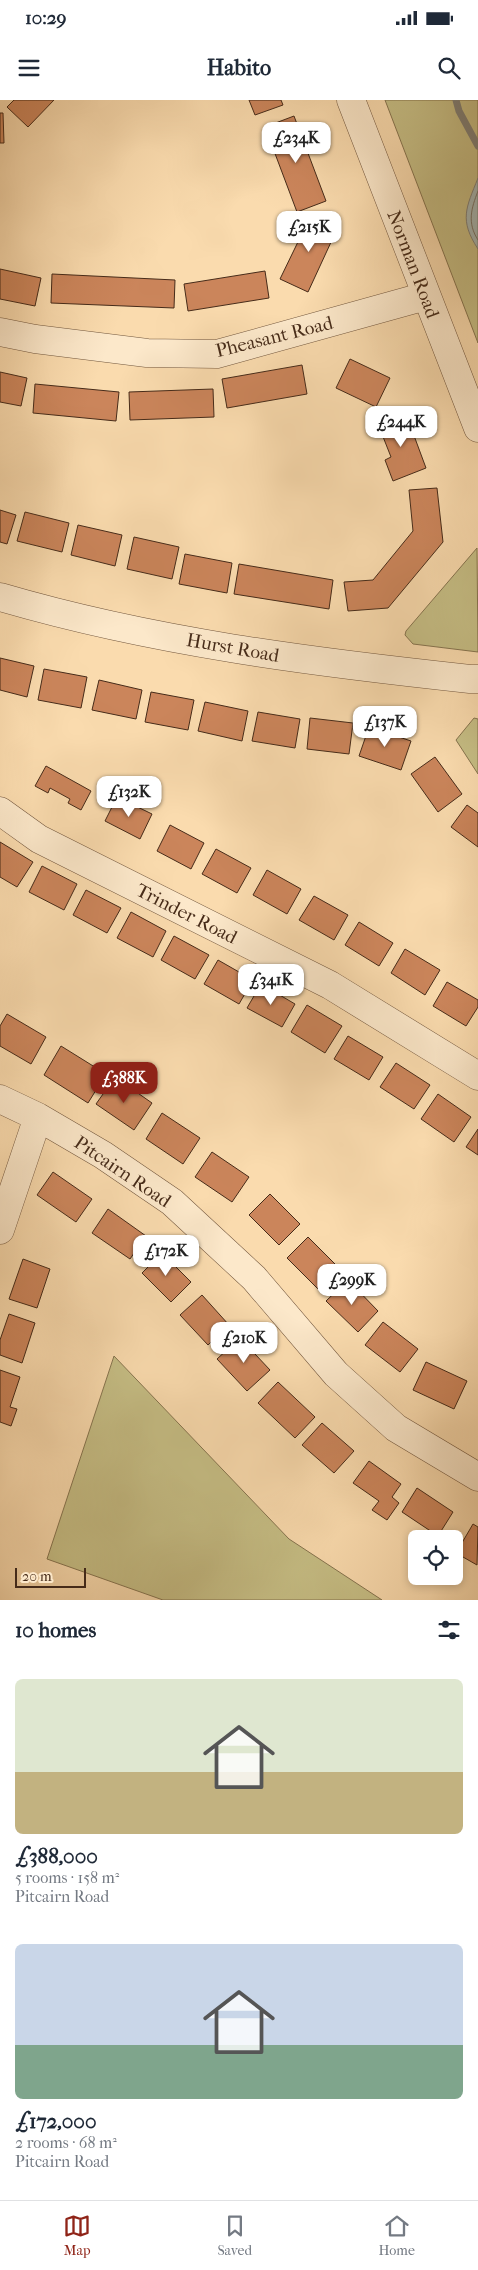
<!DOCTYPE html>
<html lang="en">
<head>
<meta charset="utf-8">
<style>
	:root { --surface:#fff; --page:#f2f2f3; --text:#1f2937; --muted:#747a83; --line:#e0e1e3; --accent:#8f2418 }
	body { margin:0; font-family:"IM FELL French Canon",serif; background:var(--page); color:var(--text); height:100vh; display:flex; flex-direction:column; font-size:19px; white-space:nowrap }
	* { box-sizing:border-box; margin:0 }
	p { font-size:16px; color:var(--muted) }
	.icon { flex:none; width:28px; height:28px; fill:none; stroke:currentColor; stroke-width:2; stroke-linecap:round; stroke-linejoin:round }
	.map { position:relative; height:1500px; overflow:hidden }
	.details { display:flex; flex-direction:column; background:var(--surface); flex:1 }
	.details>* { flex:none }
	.tools { position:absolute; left:408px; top:1430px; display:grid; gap:10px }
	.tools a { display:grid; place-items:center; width:55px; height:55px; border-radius:8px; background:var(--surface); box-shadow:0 2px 8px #0003; font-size:25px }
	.scale { position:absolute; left:15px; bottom:12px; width:71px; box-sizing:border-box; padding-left:5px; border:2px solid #462b19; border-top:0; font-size:14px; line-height:18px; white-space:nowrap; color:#462b19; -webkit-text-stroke:4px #fce8ca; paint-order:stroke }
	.price { position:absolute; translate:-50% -42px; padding:0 11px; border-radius:10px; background:#fff; color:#222; font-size:16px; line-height:32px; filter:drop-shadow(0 1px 2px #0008) }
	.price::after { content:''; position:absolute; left:50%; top:30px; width:15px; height:11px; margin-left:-8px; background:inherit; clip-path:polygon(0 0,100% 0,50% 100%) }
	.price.on { background:var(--accent); color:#fff }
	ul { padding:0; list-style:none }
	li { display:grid; align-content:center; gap:10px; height:265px; padding:0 15px }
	li span { display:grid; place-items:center; height:155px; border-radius:8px; color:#555 }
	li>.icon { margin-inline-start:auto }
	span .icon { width:90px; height:90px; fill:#fffc; stroke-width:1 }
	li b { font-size:21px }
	h2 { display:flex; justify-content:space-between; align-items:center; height:60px; padding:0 15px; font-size:21px }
	.status { display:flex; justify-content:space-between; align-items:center; height:35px; padding:0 25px; background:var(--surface); direction:ltr }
	.status svg { height:14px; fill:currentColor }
	header { display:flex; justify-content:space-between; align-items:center; height:65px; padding:0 15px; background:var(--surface); font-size:22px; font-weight:700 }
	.tab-bar { display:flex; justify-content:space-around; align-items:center; height:70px; border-top:1px solid var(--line); background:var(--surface); font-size:14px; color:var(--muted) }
	.tab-bar a { display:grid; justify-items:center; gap:2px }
	.tab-bar .on { color:var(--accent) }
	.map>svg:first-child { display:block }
</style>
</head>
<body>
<div class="status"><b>10:29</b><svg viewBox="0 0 49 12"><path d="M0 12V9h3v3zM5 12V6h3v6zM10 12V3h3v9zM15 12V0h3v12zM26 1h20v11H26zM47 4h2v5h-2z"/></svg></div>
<header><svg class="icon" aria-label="menu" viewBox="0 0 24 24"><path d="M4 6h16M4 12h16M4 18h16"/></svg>Habito<svg class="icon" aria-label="search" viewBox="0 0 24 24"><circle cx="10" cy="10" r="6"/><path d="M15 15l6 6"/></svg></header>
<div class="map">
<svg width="478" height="1500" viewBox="0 0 478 1500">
	<rect width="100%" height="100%" fill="#fadbae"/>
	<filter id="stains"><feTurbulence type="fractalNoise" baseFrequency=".004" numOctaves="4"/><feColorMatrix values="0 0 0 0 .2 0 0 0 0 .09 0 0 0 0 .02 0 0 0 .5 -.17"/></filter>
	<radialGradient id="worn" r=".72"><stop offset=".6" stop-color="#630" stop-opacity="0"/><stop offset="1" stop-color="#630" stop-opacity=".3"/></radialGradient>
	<path fill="#c6be85" stroke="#86744f" d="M385,0h93v243z
		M477,448l1,104 -65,-8 -8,-9 1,-4z
		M474,618l4,1v55l-22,-34z
		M114,1256l175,183 93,61h-219l-116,-41z"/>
	<path fill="#a5b8b7" stroke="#7f8078" d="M478,78v71c-19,-29 -12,-41 0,-71z"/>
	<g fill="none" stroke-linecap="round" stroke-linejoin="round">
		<path stroke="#767268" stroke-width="1" d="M478,91c-7,18 -11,32 0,49"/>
		<path stroke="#7f8078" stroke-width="7" d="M456,0l3,11 19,35"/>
	</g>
	<path fill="#cb855b" stroke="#462b19" d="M14,0h40l-26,27 -21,-20z
		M249,0h32l2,5 -28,10z
		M0,13h3l1,30h-4z
		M294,16l32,85 -29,11 -32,-85z
		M311,115l27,12 -30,65 -28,-13z
		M0,169l41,9 -6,28 -35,-7z
		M265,171l4,27 -81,13 -4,-27z
		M52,174l123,6 -1,28 -123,-5z
		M350,259l40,19 -14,29 -40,-19z
		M302,265l5,29 -80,14 -5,-29z
		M0,272l27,6 -6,28 -21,-4z
		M35,284l84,8 -3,29 -83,-8z
		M213,289l1,28 -84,3 -1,-28z
		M406,314l20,54 -33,13 -8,-21 6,-3 -13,-33z
		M437,388l6,54 -55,66 -40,3 -4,-29 29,-2 40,-49 -4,-41z
		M0,410l16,5 -9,29 -7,-2z
		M25,412l44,11 -7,29 -45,-11z
		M78,425l44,10 -7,31 -44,-11z
		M134,437l45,10 -7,32 -45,-10z
		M185,454l47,9 -5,30 -48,-9z
		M239,464l94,16 -4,29 -95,-15z
		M0,558l34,8 -7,31 -27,-7z
		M44,569l43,8 -6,31 -43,-8z
		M99,580l43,10 -6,29 -44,-9z
		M151,592l43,8 -6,30 -43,-8z
		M205,602l43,9 -6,30 -44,-10z
		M258,612l42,7 -5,29 -43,-7z
		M310,618l43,5 -4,31 -42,-5z
		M369,627l42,14 -10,29 -42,-14z
		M435,657l27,37 -24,18 -27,-38z
		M46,666l45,25 -10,19 -13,-7 2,-4 -20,-11 -2,5 -13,-7z
		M117,697l35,17 -12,25 -35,-18z
		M467,705l11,8v34l-27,-20z
		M170,725l34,18 -13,26 -34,-18z
		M0,742l33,20 -16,25 -17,-10z
		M216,749l35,19 -14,25 -35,-19z
		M42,766l35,18 -13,26 -35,-18z
		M267,770l34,19 -14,25 -34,-19z
		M86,790l35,18 -14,25 -34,-18z
		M314,796l34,19 -14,25 -35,-20z
		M131,812l35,19 -13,26 -36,-19z
		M359,822l34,21 -14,23 -34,-21z
		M174,836l35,19 -14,24 -34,-19z
		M405,849l35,21 -15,25 -34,-22z
		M218,860l35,20 -14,24 -35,-20z
		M447,882l31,18v7l-12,19 -33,-20z
		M261,884l34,20 -13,23 -35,-19z
		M307,905l35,21 -17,27 -34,-21z
		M7,914l39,23 -15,27 -31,-18v-20z
		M348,936l35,21 -14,23 -35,-21z
		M61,946l45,28 -18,29 -44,-28z
		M396,963l34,22 -16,24 -34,-22z
		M115,977l37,26 -18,27 -38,-26z
		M438,994l33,23 -17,25 -33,-23z
		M162,1013l38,25 -17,26 -37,-25z
		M478,1029v26l-12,-8z
		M212,1052l37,25 -17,25 -37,-25z
		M53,1072l39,27 -16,23 -39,-27z
		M270,1094l30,30 -21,21 -30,-30z
		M108,1109l38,27 -16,23 -38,-26z
		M308,1137l31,31 -21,21 -31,-31z
		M162,1153l29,29 -20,20 -29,-29z
		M23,1159l27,10 -13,39 -28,-9z
		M348,1180l30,31 -20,21 -32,-31z
		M202,1195l27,30 -21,20 -28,-30z
		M9,1214l26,9 -13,40 -22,-8v-15z
		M383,1222l35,27 -18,23 -35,-27z
		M240,1238l30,32 -23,21 -30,-32z
		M426,1262l41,19 -13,28 -41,-19z
		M0,1270l20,7 -10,30 7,2 -6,17 -11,-4z
		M278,1282l37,35 -20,21 -37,-35z
		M322,1323l32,28 -20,22 -32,-28z
		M369,1361l32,23 -9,13 7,6 -12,17 -15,-10 7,-9 -26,-18z
		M417,1388l36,24 -15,24 -36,-24z
		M473,1424l5,3 -1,38 -21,-12z"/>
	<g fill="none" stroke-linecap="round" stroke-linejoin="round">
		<g stroke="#73573e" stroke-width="29">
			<path id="minor" d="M351,0l127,328
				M0,232l35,7 112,14 70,1 209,-58
				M0,497c153,45 312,65 470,82h8
				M0,711l39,28 291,146 148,91
				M0,999l38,18 65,38 69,47 82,76 82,96 60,54 82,49
				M0,1130l38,-113"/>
		</g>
		<use href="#minor" stroke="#fce8ca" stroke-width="28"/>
	</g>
	<g text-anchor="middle" stroke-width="4.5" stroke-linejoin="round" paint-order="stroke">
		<g font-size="19" fill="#462b19" stroke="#fce8ca">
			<text transform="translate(414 164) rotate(69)" y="7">Norman Road</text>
			<text transform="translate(274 236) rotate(-14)" y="7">Pheasant Road</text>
			<text transform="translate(233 547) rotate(10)" y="7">Hurst Road</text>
			<text transform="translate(187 813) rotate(27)" y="7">Trinder Road</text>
			<text transform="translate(123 1071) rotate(34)" y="7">Pitcairn Road</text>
		</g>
	</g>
	<rect width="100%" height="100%" filter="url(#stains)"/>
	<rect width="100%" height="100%" fill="url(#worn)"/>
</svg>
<div class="tools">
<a><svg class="icon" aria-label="locate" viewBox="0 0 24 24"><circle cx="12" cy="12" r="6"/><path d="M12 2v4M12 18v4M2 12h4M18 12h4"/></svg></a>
</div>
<div class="scale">20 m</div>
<b class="price" style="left:296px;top:64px">£234K</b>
<b class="price" style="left:309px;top:153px">£215K</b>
<b class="price" style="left:401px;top:348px">£244K</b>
<b class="price" style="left:385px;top:648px">£137K</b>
<b class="price" style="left:129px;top:718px">£132K</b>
<b class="price" style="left:271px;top:906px">£341K</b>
<b class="price on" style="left:124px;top:1004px">£388K</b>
<b class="price" style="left:166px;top:1177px">£172K</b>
<b class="price" style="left:352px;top:1206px">£299K</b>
<b class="price" style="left:244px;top:1264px">£210K</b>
</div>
<section class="details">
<h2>10 homes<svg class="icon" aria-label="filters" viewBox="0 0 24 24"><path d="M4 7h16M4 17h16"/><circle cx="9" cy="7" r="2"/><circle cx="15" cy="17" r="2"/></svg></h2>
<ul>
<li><span style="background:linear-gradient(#dfe7d0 60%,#c2b280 0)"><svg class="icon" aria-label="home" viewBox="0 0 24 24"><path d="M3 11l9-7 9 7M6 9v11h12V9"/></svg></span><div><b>£388,000</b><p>5 rooms · 158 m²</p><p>Pitcairn Road</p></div></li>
<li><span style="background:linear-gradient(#c9d6e8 65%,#7fa58c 0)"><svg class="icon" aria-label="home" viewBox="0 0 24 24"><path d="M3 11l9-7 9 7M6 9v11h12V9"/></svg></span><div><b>£172,000</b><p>2 rooms · 68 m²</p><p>Pitcairn Road</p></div></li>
</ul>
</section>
<nav class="tab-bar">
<a class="on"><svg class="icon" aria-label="map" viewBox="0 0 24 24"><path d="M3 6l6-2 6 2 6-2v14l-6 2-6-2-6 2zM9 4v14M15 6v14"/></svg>Map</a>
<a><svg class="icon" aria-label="saved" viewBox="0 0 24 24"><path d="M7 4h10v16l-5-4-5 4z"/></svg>Saved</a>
<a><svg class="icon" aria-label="home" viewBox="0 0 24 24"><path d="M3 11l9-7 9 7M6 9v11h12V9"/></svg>Home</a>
</nav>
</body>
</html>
